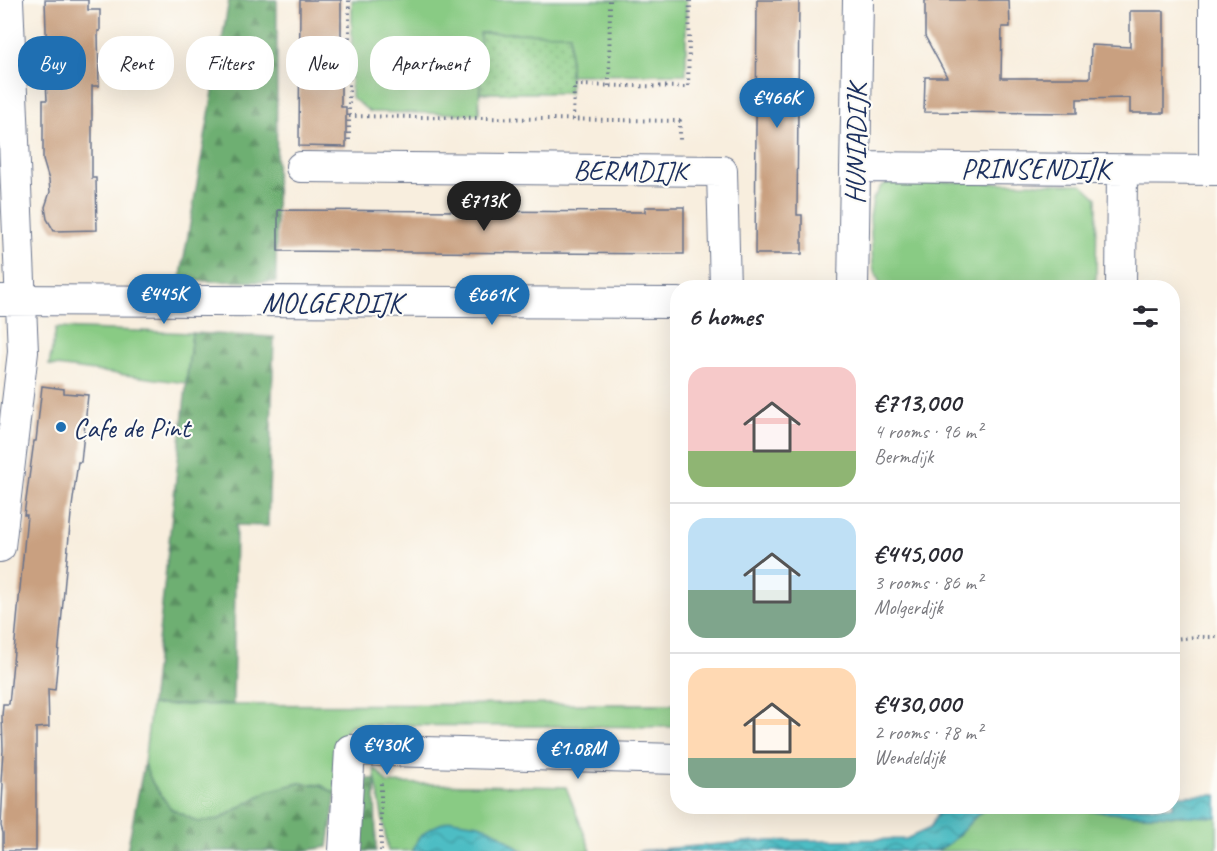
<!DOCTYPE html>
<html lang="en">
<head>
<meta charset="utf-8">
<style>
	:root { --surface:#fff; --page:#f2f2f3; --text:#2b2b33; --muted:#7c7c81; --line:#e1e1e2; --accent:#1f6fb2 }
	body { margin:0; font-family:Caveat,sans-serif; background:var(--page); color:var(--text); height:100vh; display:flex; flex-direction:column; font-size:22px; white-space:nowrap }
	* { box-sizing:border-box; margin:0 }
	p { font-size:20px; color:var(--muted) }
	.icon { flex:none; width:33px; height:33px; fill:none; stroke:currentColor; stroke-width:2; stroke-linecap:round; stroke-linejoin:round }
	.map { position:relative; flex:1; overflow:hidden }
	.panel { position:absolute; left:670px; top:280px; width:510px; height:534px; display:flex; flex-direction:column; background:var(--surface); border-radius:24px; box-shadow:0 6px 24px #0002 }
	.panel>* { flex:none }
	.hud { position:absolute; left:18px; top:36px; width:562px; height:54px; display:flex; gap:12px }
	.price { position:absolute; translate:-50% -51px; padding:0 14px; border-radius:21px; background:var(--accent); color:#fff; font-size:20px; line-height:39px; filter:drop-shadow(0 2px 3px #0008) }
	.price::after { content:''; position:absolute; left:50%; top:36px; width:18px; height:14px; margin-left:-9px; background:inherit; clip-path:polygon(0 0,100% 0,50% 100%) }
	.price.on { background:#222; color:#fff }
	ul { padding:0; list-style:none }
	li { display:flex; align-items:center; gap:18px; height:150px; padding:0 18px }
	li+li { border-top:2px solid var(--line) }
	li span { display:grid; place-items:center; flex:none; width:168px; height:120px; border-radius:18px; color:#555 }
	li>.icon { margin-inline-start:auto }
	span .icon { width:72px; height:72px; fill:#fffc; stroke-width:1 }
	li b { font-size:26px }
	h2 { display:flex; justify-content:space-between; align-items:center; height:72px; padding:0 18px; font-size:26px }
	.chip { padding:0 21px; border-radius:24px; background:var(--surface); box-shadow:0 6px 24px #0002; font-size:21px; line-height:54px }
	.chip.on { background:var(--accent); color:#fff }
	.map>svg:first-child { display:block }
</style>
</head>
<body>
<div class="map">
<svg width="1217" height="851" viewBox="0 0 1217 851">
	<defs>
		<pattern id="forest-firs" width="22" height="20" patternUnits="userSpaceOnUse" patternTransform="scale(1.5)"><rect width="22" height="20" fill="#6eaf72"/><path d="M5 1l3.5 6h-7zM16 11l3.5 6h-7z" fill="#5a8f61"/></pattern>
		<pattern id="park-dots" width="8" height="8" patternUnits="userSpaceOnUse" patternTransform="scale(1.5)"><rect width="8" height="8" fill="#89cb84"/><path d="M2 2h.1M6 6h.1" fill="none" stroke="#6fa56f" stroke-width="1.8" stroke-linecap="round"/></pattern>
		<pattern id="water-waves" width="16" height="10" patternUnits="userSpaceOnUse" patternTransform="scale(1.5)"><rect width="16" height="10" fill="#4ebdc4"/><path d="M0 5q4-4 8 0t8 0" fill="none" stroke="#409aa2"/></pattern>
	</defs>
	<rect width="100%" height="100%" fill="#fdfcf7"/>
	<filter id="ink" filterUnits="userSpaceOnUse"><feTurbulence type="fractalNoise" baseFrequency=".0167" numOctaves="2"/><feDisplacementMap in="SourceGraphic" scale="12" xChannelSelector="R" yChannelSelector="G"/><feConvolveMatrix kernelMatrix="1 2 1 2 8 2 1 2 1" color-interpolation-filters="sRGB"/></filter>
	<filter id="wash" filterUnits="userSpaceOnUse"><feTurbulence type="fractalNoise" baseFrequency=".008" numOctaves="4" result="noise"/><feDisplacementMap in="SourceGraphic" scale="24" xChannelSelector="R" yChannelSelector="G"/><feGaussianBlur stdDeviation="1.35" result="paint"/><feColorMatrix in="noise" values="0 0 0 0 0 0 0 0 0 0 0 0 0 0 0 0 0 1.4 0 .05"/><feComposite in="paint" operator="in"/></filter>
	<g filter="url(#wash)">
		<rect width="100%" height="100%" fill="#f8eede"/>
		<path fill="#89cb84" stroke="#527d71" stroke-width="1.5" d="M352,0h334v74l-116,1v-41l-89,-1 -2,81 -109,-2 -19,-15z
			M891,181l191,3 15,14 -1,81 -12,9h-202l-9,-21 -3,-50 3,-18 8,-13z
			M56,328l136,5 -6,50 -137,-18z
			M678,704v23l-328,-2 -14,20v49l-15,-9 -22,-2 -31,8 -48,28 -22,3 -27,-13 -18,-25 -9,-20 7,-59z
			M374,769l4,2 9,12 179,4 25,64h-69l-26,-19 -78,6 -5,13h-25z
			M987,807h72l62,7 96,3v34h-284c23,-5 35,-32 54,-44z"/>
		<path fill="url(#forest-firs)" stroke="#446f68" stroke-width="1.5" d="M229,0h48l-1,282 -96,-1z
			M192,333l82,4 -6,189 -32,-1 -3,179 -82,1z
			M144,764l9,20 18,25 27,13 22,-3 48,-28 31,-8 22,2 15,9 -8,53 -26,4h-175z
			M350,778l25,1 1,72h-26z"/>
		<path fill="url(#park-dots)" stroke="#527d71" stroke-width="1.5" d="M480,33l90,1v59h-90z"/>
		<path fill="url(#water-waves)" stroke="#347691" stroke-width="1.5" d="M1217,795v22l-96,-3 -62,-7h114v-11z
			M941,807h46c-19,12 -31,39 -54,44h-296l120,-10 149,-2 24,-11z
			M451,820l28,4 17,8 26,19h-109c6,-19 20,-25 38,-31z"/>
		<g id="blocks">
			<path fill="#c9a080" d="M45,0h43v10h12v21h-2l1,55h-7v92h4l1,52 -43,1 -7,-12 -2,-12 5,-15 -1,-12 -6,-20v-60h4l-2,-38 2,-2z
				M300,0h41v107h5v40l-47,-1z
				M757,0h42l-2,215h5v39h-47z
				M925,0h84l1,27h-8l-1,51h89l1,-33 39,2v-36h34v102h-34v-15l-53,1v14l-153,-1 1,-35h22l-22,-41z
				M645,207h39v47l-406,-3v-41l367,2z
				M42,386l22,3v4l24,2 -7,67h-3l-7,52 -16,176 -7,-1 1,38 -13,1v123h-33v-18l-2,-7 2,-42 -2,-2 2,-32 -1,-34 1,-12h6l18,-189h-3l10,-74h2z"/>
		</g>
	</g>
	<g filter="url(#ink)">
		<use href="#blocks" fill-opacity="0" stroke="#68728b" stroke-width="1.5"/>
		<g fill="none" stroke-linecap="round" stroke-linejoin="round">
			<g stroke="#68728b" stroke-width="32">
				<path id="minor" d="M301,167l421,4 3,117
					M855,167l362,3
					M1214,170v-170
					M853,288l5,-288
					M1121,288l1,-119
					M0,300l678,3
					M0,547l23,-195 -15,-352
					M344,851l6,-101 328,9"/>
			</g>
			<path stroke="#68728b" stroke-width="4" stroke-dasharray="1.5 4.5" stroke-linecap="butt" d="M609,86l1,-86
				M349,116l331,5v22
				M573,120l1,-35 114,2 2,-87
				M349,140v-140
				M1173,639l22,-2h22
				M381,851v-71"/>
			<use href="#minor" stroke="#fff" stroke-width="30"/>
		</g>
	</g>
	<circle fill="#1f6fb2" stroke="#fdfcf7" stroke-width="2" cx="61" cy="427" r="6"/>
	<g text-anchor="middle" stroke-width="4.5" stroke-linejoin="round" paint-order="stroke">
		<g font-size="28" fill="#1b2f5e" stroke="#fdfcf7">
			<text transform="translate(855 144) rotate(-89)" y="10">HUNIADIJK</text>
			<text x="1035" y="178">PRINSENDIJK</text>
			<text transform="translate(630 170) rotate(1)" y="10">BERMDIJK</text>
			<text x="332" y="312">MOLGERDIJK</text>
		</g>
		<g font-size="28" fill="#1b2f5e" stroke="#fdfcf7" text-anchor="start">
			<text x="73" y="437">Cafe de Pint</text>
		</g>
	</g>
</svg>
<b class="price" style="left:777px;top:129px">€466K</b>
<b class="price on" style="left:484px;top:232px">€713K</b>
<b class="price" style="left:164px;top:325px">€445K</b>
<b class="price" style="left:492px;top:326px">€661K</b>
<b class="price" style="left:387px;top:776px">€430K</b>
<b class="price" style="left:578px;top:780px">€1.08M</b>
<div class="hud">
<a class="chip on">Buy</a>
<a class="chip">Rent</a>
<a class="chip">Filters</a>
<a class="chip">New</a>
<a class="chip">Apartment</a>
</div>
<section class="panel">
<h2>6 homes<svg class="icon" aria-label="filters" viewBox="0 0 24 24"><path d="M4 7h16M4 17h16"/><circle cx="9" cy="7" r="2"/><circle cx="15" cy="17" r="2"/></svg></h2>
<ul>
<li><span style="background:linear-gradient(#f6c9c9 70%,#8fb573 0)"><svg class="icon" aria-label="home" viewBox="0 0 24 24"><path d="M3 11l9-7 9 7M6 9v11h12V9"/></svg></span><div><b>€713,000</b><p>4 rooms · 96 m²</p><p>Bermdijk</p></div></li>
<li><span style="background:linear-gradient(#bfe0f5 60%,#7fa58c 0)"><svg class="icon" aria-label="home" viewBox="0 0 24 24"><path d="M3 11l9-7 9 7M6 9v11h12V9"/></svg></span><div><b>€445,000</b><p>3 rooms · 86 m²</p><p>Molgerdijk</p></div></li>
<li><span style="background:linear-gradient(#ffd9b3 75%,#7fa58c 0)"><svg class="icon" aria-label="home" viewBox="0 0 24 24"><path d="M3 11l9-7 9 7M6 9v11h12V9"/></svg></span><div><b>€430,000</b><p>2 rooms · 78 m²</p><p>Wendeldijk</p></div></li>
</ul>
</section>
</div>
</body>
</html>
